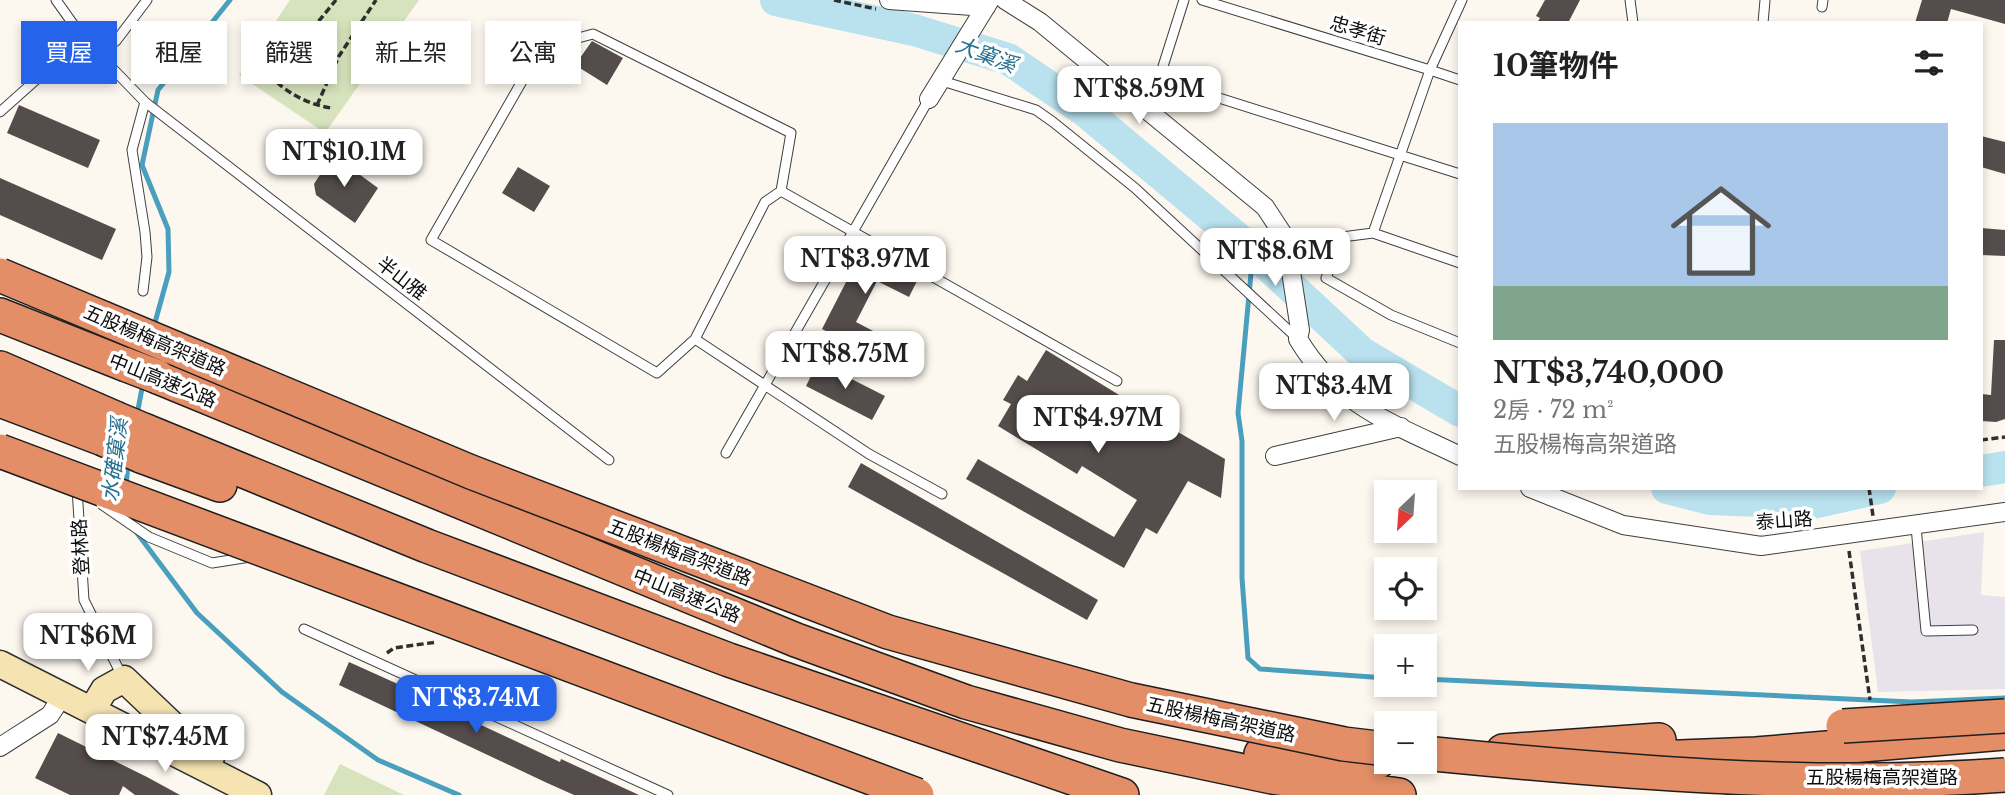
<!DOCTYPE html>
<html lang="zh-TW">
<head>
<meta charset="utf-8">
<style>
	:root { --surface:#fff; --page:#f6f6f6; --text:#222; --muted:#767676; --accent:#2563eb }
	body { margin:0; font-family:"Libre Baskerville","Noto Sans TC",serif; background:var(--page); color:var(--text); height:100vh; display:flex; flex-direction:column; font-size:26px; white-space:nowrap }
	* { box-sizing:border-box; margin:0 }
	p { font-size:23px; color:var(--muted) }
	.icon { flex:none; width:38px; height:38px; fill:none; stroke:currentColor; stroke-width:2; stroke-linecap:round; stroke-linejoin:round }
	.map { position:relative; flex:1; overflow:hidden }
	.sheet { position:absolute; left:1458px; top:21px; width:525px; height:469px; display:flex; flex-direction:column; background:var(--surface); border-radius:0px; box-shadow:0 4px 10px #0003 }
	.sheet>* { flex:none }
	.guide { position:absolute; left:21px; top:21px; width:665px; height:63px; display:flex; gap:14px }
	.needle { width:46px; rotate:205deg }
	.buttons { position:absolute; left:1374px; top:480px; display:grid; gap:14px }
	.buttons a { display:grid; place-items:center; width:63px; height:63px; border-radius:0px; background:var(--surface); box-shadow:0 4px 10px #0003; font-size:35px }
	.price { position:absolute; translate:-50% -60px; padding:0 16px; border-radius:14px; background:#fff; color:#222; font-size:23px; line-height:46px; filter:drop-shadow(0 2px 4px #0008) }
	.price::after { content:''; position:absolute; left:50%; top:42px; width:21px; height:16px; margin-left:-10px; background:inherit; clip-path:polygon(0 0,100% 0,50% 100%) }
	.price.selected { background:var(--accent); color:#fff }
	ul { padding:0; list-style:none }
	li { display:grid; align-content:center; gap:14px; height:371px; padding:0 35px }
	li span { display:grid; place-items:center; height:217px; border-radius:0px; color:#555 }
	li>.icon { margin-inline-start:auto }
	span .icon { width:126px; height:126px; fill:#fffc; stroke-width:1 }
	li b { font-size:30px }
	h2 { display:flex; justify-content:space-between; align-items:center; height:84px; padding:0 35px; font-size:30px }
	.tag { padding:0 24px; border-radius:0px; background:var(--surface); box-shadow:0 4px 10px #0003; font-size:24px; line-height:63px }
	.tag.selected { background:var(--accent); color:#fff }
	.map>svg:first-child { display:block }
</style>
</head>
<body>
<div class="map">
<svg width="2005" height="795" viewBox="0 0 2005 795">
	<rect width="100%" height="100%" fill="#fdf8ef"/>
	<path fill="#e8e2eb" d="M1984,532l-3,63 24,2v92l-127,3 -18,-141z"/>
	<path fill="#d6e3bc" d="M290,0h129l-94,133 -86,-58z
		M340,764l64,31h-80z"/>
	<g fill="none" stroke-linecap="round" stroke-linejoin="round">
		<path stroke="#499fbd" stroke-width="5" d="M1253,252l-15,161 4,28v137l6,80 12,11 126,9
			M154,326l15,-54 -1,-43 -26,-64 16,-75 72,-90
			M137,415l6,-32
			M126,488l2,-26
			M134,529l63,84 85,79 96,68 81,35
			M1424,679l488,23 93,-4"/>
		<path stroke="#b9e2ee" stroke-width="32" d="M776,0l138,30 94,29 77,52 163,136 114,106 98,58
			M1981,471l24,-4
			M1667,488l43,11 103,4 67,-15"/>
	</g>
	<path fill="#544d4b" d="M1545,0h35l-12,23h-31l3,-5 -4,-2z
		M1922,0h83v24l-54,-15 -4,14h-32z
		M592,41l31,17 -16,27 -32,-20z
		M19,105l81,35 -12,28 -81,-35z
		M1981,136l24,6v32l-24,-7z
		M333,155l45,33 -23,35 -39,-28 -2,-11z
		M518,167l32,19 -16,26 -32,-19z
		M0,178l116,51 -14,31 -102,-45z
		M1981,228l24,2v26l-24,-1z
		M864,247l55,30 -10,20 -32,-16 -21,41 19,10 -10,19 -43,-22z
		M1994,340h11v79l-9,3 -15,-1v-27l10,1z
		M1046,350l78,48 -2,2 103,59 -4,39 -33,-17 -31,53 -11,-6 -22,40 -158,-89 12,-20 136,78 23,-37 -55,-34 -5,8 -79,-48 13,-22 -8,-4 15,-25 9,6z
		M818,362l67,34 -13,24 -66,-34z
		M861,463l237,137 -11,20 -239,-133z
		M349,662l131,59 -1,3 81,38 1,-3 78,36h-65l-29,-13 -206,-97z
		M58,733l89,44 33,18h-45l-12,-9 -4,9h-49l-35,-17z"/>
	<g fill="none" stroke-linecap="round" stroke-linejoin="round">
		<g stroke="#404040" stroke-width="11">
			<path id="lane" d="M56,0l27,38 62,64 464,358
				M1184,0l-25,79 301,95
				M1202,0l228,70 32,-70
				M1630,0l3,23
				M1822,7l1,-7
				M1763,23l2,-23
				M97,54l19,-13 31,-41
				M939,80l97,30 17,12 82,66 162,150
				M1460,80l-30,-10 -57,163 -31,4 -16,41 65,37 69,28
				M0,112l83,-74
				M1373,233l87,30
				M143,291l4,-34 -2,-25 -13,-82 13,-48
				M695,339l-38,34 -226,-133 110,-192 52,-14 198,99 -10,58
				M726,453l203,-354
				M77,488l7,112 39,78
				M942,494l-73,-40 -174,-115 70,-137 16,-11 336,190
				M1916,527l10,104 47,-1
				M149,537l63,26 38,-6
				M304,629l364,166"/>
		</g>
		<g stroke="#404040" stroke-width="20">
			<path id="street" d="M889,0l97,7
				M1005,0l35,22 225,185 21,32 14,91 -2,9c41,68 94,84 162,117
				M929,99l61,-99
				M1275,456l126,-29
				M1530,488l93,37 138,21 244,-34
				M0,747l50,-32 13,-20"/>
		</g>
		<g stroke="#2f2f2f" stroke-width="29">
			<path id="secondary" d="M0,664l258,131
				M92,710l12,-20 20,-11 65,62 22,16"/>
		</g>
		<g stroke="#1e1e1e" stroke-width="36">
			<path id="highway" d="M0,315l124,49
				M0,368l115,50
				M158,377l638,263 170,62 154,43 152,32 127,18
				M0,400l103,39
				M146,431l281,115 302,114 393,135
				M141,456l79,29
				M1503,751l156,-11
				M1261,754l118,7
				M1630,759l126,-5 249,-21"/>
		</g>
		<path stroke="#2f2f2f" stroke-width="3.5" stroke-dasharray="7 3.5" stroke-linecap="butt" d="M834,0l42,9
			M263,67c16,22 42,37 68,41
			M272,78l64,-78
			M317,105l22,-49 37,-56
			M1981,440l24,-3
			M1869,488l4,28
			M1849,551l21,149
			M387,653l7,-5 43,-6"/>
		<use href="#lane" stroke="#fff" stroke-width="9"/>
		<use href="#street" stroke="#fff" stroke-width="18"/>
		<use href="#secondary" stroke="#f5e4b2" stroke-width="26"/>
		<use href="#highway" stroke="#e38e67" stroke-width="33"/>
		<g stroke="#404040" stroke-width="11" stroke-linecap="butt">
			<path id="lane-bridge" d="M101,504l48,33"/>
		</g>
		<g stroke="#1e1e1e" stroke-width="36" stroke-linecap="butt">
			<path id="highway-bridge" d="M0,275l471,197 417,160 243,68 213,44 42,5
				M124,364l34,13
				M115,418l31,13
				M103,439l38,17
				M0,451l917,344
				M1843,726l162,-10
				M1424,753c192,19 389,36 581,22"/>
		</g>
		<use href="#lane-bridge" stroke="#fff" stroke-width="9"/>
		<use href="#highway-bridge" stroke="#e38e67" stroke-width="33"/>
	</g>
	<g text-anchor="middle" stroke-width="7" stroke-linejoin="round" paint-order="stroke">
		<g font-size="19" fill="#0d0d0d" stroke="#fff">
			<text transform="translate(1358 30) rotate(17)" y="7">忠孝街</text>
			<text transform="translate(402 278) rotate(38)" y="7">半山雅</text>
			<text transform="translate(155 340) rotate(23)" y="7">五股楊梅高架道路</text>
			<text transform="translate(163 380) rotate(22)" y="7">中山高速公路</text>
			<text transform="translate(1784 520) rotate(-4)" y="7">泰山路</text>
			<text transform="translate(80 547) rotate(-93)" y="7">登林路</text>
			<text transform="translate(680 552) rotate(21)" y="7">五股楊梅高架道路</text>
			<text transform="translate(687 595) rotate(22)" y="7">中山高速公路</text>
			<text transform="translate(1221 719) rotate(12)" y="7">五股楊梅高架道路</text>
			<text x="1882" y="784">五股楊梅高架道路</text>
		</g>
		<g font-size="21" font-style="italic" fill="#25708f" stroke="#fff">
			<text transform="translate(986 55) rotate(21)" y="7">大窠溪</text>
			<text transform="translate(115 460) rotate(-83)" y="7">水確窠溪</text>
		</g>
	</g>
</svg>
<div class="buttons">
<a><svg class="needle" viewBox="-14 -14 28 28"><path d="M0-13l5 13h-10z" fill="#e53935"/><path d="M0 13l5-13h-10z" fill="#767676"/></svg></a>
<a><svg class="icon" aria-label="locate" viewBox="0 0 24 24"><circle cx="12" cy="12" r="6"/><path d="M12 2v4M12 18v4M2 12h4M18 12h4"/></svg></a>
<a>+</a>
<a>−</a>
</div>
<b class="price" style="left:1139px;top:126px">NT$8.59M</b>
<b class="price" style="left:344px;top:189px">NT$10.1M</b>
<b class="price" style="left:1275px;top:288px">NT$8.6M</b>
<b class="price" style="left:865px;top:296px">NT$3.97M</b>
<b class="price" style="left:845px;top:391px">NT$8.75M</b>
<b class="price" style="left:1334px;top:423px">NT$3.4M</b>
<b class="price" style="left:1098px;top:455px">NT$4.97M</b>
<b class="price" style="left:88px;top:673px">NT$6M</b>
<b class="price selected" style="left:476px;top:735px">NT$3.74M</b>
<b class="price" style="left:165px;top:774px">NT$7.45M</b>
<div class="guide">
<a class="tag selected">買屋</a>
<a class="tag">租屋</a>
<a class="tag">篩選</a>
<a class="tag">新上架</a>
<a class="tag">公寓</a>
</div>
<section class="sheet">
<h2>10筆物件<svg class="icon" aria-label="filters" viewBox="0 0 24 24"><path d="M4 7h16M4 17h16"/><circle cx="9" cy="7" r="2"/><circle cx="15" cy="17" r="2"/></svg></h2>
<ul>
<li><span style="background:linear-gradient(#a9c7e8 75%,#7fa58c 0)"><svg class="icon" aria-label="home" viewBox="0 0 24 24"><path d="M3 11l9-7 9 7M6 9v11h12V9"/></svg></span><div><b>NT$3,740,000</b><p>2房 · 72 m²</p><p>五股楊梅高架道路</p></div></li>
</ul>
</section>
</div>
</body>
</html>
